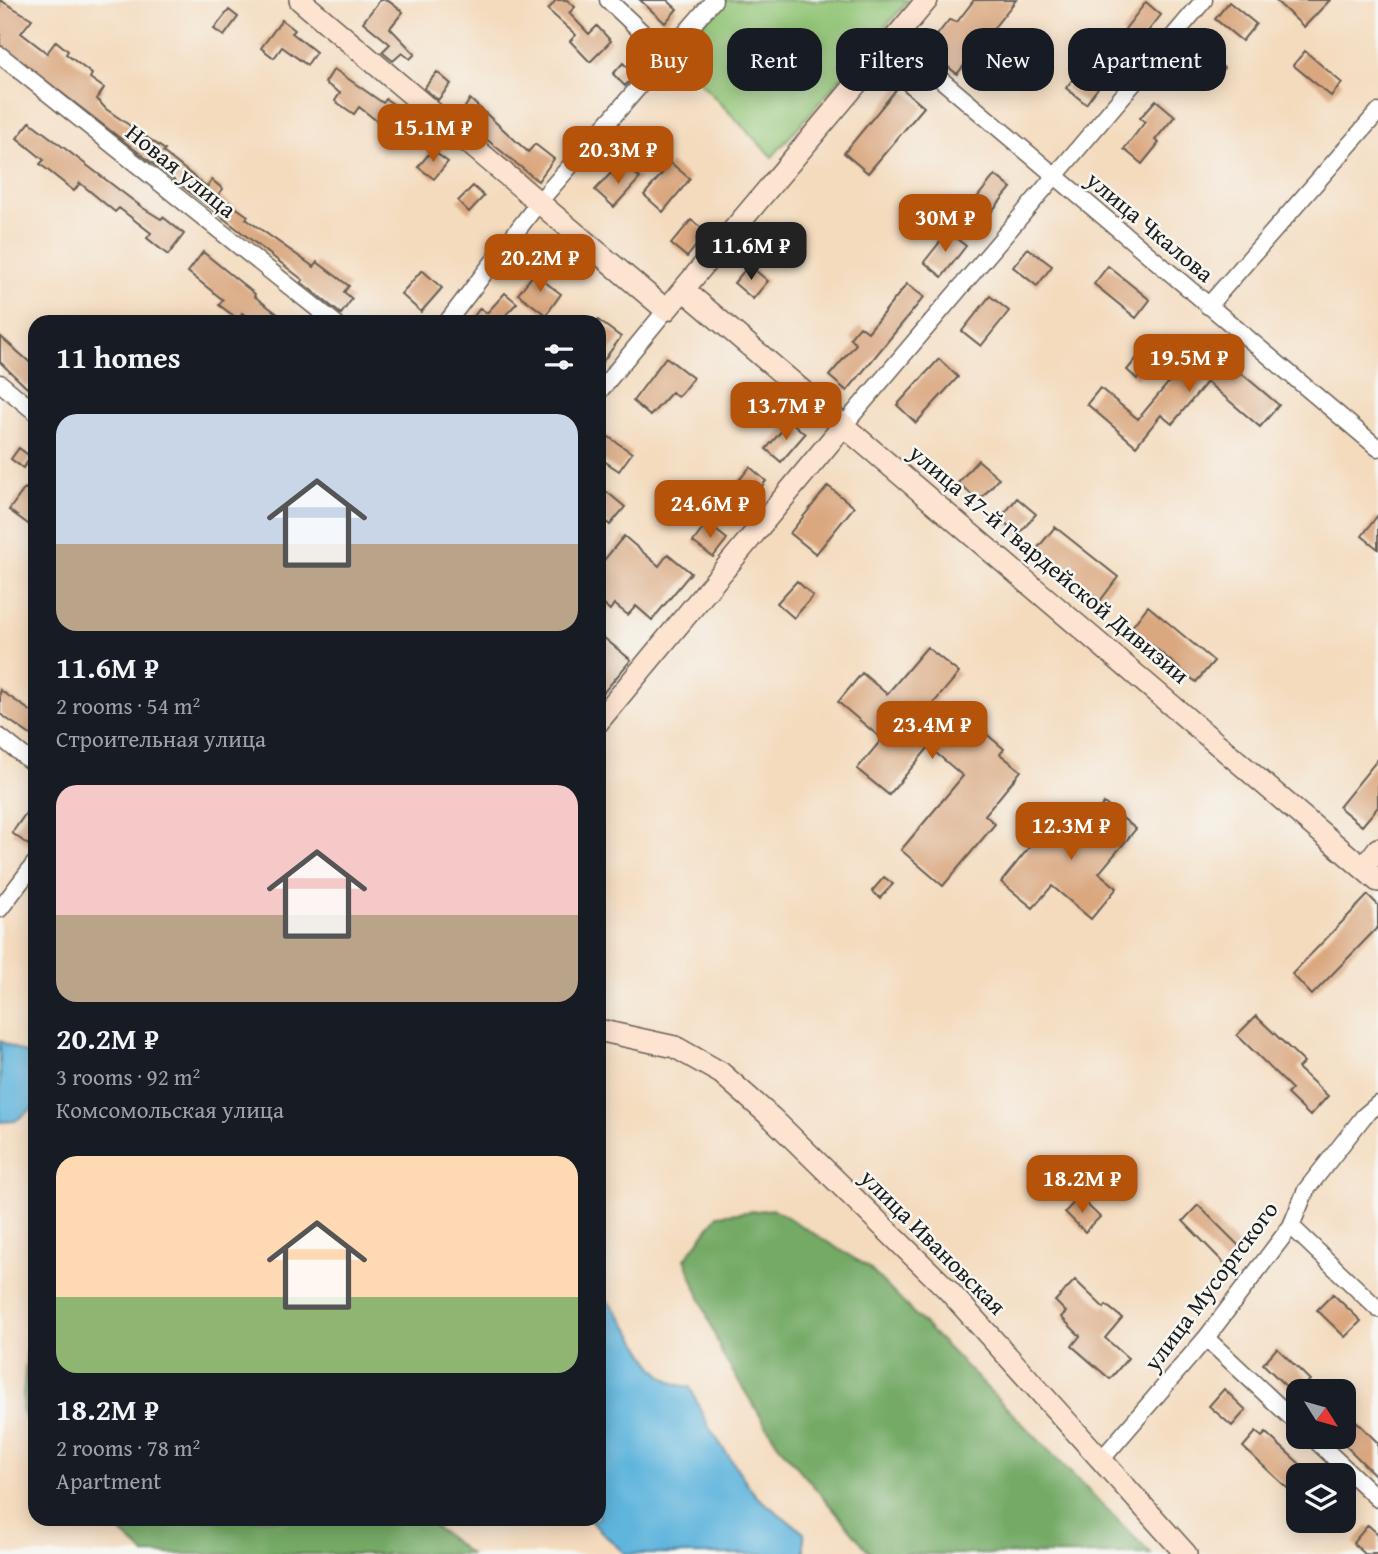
<!DOCTYPE html>
<html lang="en">
<head>
<meta charset="utf-8">
<style>
	:root { --surface:#171b24; --page:#242831; --text:#f1f3f6; --muted:#9ea1a6; --accent:#b45309 }
	body { margin:0; font-family:"Gentium Book Plus",serif; background:var(--page); color:var(--text); height:100vh; display:flex; flex-direction:column; font-size:26px; white-space:nowrap }
	* { box-sizing:border-box; margin:0 }
	p { font-size:23px; color:var(--muted) }
	.icon { flex:none; width:38px; height:38px; fill:none; stroke:currentColor; stroke-width:2; stroke-linecap:round; stroke-linejoin:round }
	.map { position:relative; flex:1; overflow:hidden }
	.side { position:absolute; left:28px; top:315px; width:578px; height:1211px; display:flex; flex-direction:column; background:var(--surface); border-radius:21px; box-shadow:0 4px 18px #0003 }
	.side>* { flex:none }
	.top-card { position:absolute; left:626px; top:28px; width:646px; height:63px; display:flex; gap:14px }
	.needle { width:46px; rotate:127deg }
	.fabs { position:absolute; left:1286px; top:1379px; display:grid; gap:14px }
	.fabs a { display:grid; place-items:center; width:70px; height:70px; border-radius:14px; background:var(--surface); box-shadow:0 4px 18px #0003; font-size:35px }
	.price { position:absolute; translate:-50% -60px; padding:0 16px; border-radius:14px; background:var(--accent); color:#fff; font-size:23px; line-height:46px; filter:drop-shadow(0 2px 4px #0008) }
	.price::after { content:''; position:absolute; left:50%; top:42px; width:21px; height:16px; margin-left:-10px; background:inherit; clip-path:polygon(0 0,100% 0,50% 100%) }
	.price.selected { background:#222; color:#fff }
	ul { padding:0; list-style:none }
	li { display:grid; align-content:center; gap:14px; height:371px; padding:0 28px }
	li span { display:grid; place-items:center; height:217px; border-radius:21px; color:#555 }
	li>.icon { margin-inline-start:auto }
	span .icon { width:126px; height:126px; fill:#fffc; stroke-width:1 }
	li b { font-size:30px }
	h2 { display:flex; justify-content:space-between; align-items:center; height:84px; padding:0 28px; font-size:30px }
	.tag { padding:0 24px; border-radius:21px; background:var(--surface); box-shadow:0 4px 18px #0003; font-size:24px; line-height:63px }
	.tag.selected { background:var(--accent); color:#fff }
	.map>svg:first-child { display:block }
</style>
</head>
<body>
<div class="map">
<svg width="1378" height="1554" viewBox="0 0 1378 1554">
	<rect width="100%" height="100%" fill="#f6f6f2"/>
	<filter id="ink" filterUnits="userSpaceOnUse"><feTurbulence type="fractalNoise" baseFrequency=".0143" numOctaves="2"/><feDisplacementMap in="SourceGraphic" scale="14" xChannelSelector="R" yChannelSelector="G"/><feConvolveMatrix kernelMatrix="1 2 1 2 8 2 1 2 1" color-interpolation-filters="sRGB"/></filter>
	<filter id="wash" filterUnits="userSpaceOnUse"><feTurbulence type="fractalNoise" baseFrequency=".00686" numOctaves="4" result="noise"/><feDisplacementMap in="SourceGraphic" scale="28" xChannelSelector="R" yChannelSelector="G"/><feGaussianBlur stdDeviation="1.57" result="paint"/><feColorMatrix in="noise" values="0 0 0 0 0 0 0 0 0 0 0 0 0 0 0 0 0 1.4 0 .05"/><feComposite in="paint" operator="in"/></filter>
	<g filter="url(#wash)">
		<rect width="100%" height="100%" fill="#f4dbbe"/>
		<path fill="#91c475" stroke="#567048" stroke-width="2" d="M723,0h186l-137,157 -97,-101z"/>
		<path fill="#74aa66" stroke="#486341" stroke-width="2" d="M774,1209l94,58 283,287h-280l-94,-111 -54,-87 -38,-97 33,-44z
			M35,1297v148l-13,-36 9,-107z
			M106,1519h319l45,35h-325z"/>
		<path fill="#61b5dd" stroke="#3e687c" stroke-width="2" d="M0,1041l35,17v49l-20,14 -15,1z
			M599,1291c8,10 17,19 25,30 19,25 29,63 66,66l18,39 48,70 48,37v21h-179l-37,-35h10z"/>
		<g id="blocks">
			<path fill="#daa77f" d="M0,0l32,19 -11,14 26,20 9,-12 12,10 -2,3 26,20 -2,4 14,10 -7,11 9,10 59,41 -2,2 44,35 5,-7 11,9 -5,6 30,21 -2,3 68,48 3,-5 32,24 -5,6 8,7 -11,15 -40,-32 2,-2 -303,-235z
				M380,0h7l16,12 -13,16 25,26 -5,5 -8,-6 -9,8 -11,-9 8,-8 -27,-22z
				M556,0h11l8,7 -6,6 20,21 8,-8 14,15 -21,21 -20,-21 6,-6 -28,-25z
				M640,0h27l10,9 -12,14z
				M974,0h42l-59,74 -31,-25 23,-29 8,2z
				M1275,0h55l-26,27z
				M1146,2l15,13 -24,30 -15,-12z
				M1229,2l27,22 -14,17 -27,-22z
				M229,10l9,7 -14,19 -10,-7z
				M282,20l13,10 -3,3 24,19 -9,13 -25,-18 -8,11 -13,-10z
				M1193,39l31,29 -12,13 -31,-29z
				M1094,51l20,15 -28,38 -20,-16z
				M1305,51l37,32 -11,13 -38,-31z
				M623,63l12,12 -10,11 -12,-12z
				M334,69l49,34 3,-4 10,7 -14,19 -23,-18 -5,7 -19,-13 5,-8 -15,-10z
				M437,72l14,12 -13,16 -14,-12z
				M899,86l25,21 -56,66 -24,-20z
				M470,99l58,53 7,-8 19,15 -16,22 -79,-64z
				M1156,100l19,16 -20,24 4,3 -17,21 -18,-15 21,-27 -5,-4z
				M30,122l113,86 18,11 2,-2 21,17 -16,21 -21,-17 4,-5 -32,-25 -4,4 -35,-29 -6,8 -34,-27 4,-4 -27,-22z
				M432,150l16,12 -14,17 -16,-12z
				M671,163l19,16 -27,33 -19,-17z
				M626,165l14,13 -26,29 -19,-17 16,-17 4,4z
				M995,175l16,13 -29,35 -15,-13z
				M473,186l11,10 -15,16 -11,-11z
				M691,220l16,12 -20,25 -16,-13z
				M948,232l18,14 -24,31 -18,-15z
				M1028,248l24,18 -15,20 -24,-19z
				M203,252l52,42 -1,2 34,26h-34l-12,-9 -4,6 -19,-14 4,-5 -35,-28z
				M749,265l19,16 -15,18 -19,-16z
				M1108,266l42,34 -14,18 -42,-34z
				M422,270l20,18 -21,24 -20,-18z
				M534,274l27,20 -15,21 -28,-21z
				M907,284l17,13 -77,94 -18,-15 27,-32 -6,-6 10,-12 8,6z
				M505,293l12,10 -18,19h-29l10,-14 7,5z
				M990,296l19,15 -28,35 -19,-15z
				M598,320l23,17 -23,31z
				M0,336l35,31v11l-8,10 -27,-26z
				M1197,336l82,69 -19,22 -53,-45 -35,42 -11,-9 -25,31 -49,-42 13,-16 38,31 47,-56 -7,-5z
				M1150,342l11,8 -24,29 -10,-9z
				M666,357l27,21 -15,19 -6,-5 -22,24 -17,-15z
				M939,359l19,18 -42,46 -19,-18z
				M790,421l15,13 -24,28 -15,-13z
				M606,435l26,18 -13,18 -21,-14v-11z
				M19,448l12,9 -8,11 -12,-9z
				M978,460l21,18 -20,23 -21,-18z
				M750,467l16,14 -25,30 -17,-13z
				M828,486l26,21 -38,47 -26,-21z
				M25,488l10,6v35l-26,-19z
				M607,492l18,15 -15,18 -12,-10v-13z
				M1017,498l19,16 -17,20 -19,-15z
				M1378,515v34l-16,-13z
				M707,523l20,16 -14,18 -20,-15z
				M1055,527l63,50 -18,24 -64,-51z
				M624,536l35,30 9,-12 23,19 -39,47 -16,-14 -8,9 -14,-11 -4,6 -12,-10 1,-34z
				M797,581l16,15 -19,22 -17,-15z
				M1148,606l66,55 -18,21 -65,-54z
				M598,633l33,27 -33,39z
				M927,647l32,26 -33,39 23,19 14,-17 41,35 -4,5 21,17 -36,44 10,9 -52,62 -42,-36 62,-74 -34,-29 -40,48 -32,-26 25,-30 -44,-37 24,-29 25,21z
				M0,690l35,24v24l-35,-24z
				M1378,759v48l-16,19 -23,-19z
				M35,800v39l-5,7 -18,-13z
				M1104,803l32,26 -37,44 18,15 -26,31 -39,-33 -19,22 -32,-26 53,-65 22,19z
				M884,877l9,7 -13,14 -8,-7z
				M1368,895l10,10v22l-66,68 -20,-21z
				M1256,1016l48,46 -6,6 30,28 -18,20 -23,-22 5,-5 -55,-54z
				M1079,1197l21,20 -15,15 -20,-20z
				M1198,1205l43,43 -16,16 -42,-43z
				M1075,1280l29,28 2,-3 16,13 -17,20 23,20 -18,21 -38,-33 8,-10 -19,-19 5,-5 -11,-11z
				M1333,1294l28,27 -16,16 -28,-27z
				M1277,1348l33,32 -15,15 -32,-31z
				M1224,1389l22,21 -14,16 -23,-20z
				M1354,1419l24,24v35l-34,-34v-16z
				M1256,1432l6,5 4,-4 46,42h-14v23l-55,-51z
				M1368,1525l10,9v20h-13l-12,-11z"/>
		</g>
	</g>
	<g filter="url(#ink)">
		<use href="#blocks" fill-opacity="0" stroke="#685f55" stroke-width="2"/>
		<g fill="none" stroke-linecap="round" stroke-linejoin="round">
			<g stroke="#685f55" stroke-width="19">
				<path id="street" d="M608,0l58,55
					M894,40l484,408
					M0,55l334,267
					M1208,306l170,-194
					M447,322l92,-120 175,-202
					M0,383l35,29
					M598,393l68,-83
					M844,425l360,-425
					M0,737l35,28
					M0,909l35,-46
					M1291,1226l87,83
					M1206,1338l92,86
					M1312,1437l66,62
					M1101,1460l105,-122 85,-112 15,-36 58,-74 14,-12"/>
			</g>
			<g stroke="#685f55" stroke-width="24">
				<path id="secondary" d="M300,0l366,310 261,-310
					M684,290l694,591
					M598,722l246,-297
					M1364,867l14,-18
					M598,1030l77,17 46,26 51,45 176,172 238,264"/>
			</g>
			<use href="#street" stroke="#fff" stroke-width="16"/>
			<use href="#secondary" stroke="#fde4d1" stroke-width="21"/>
		</g>
	</g>
	<g text-anchor="middle" stroke-width="5" stroke-linejoin="round" paint-order="stroke">
		<g font-size="24" fill="#1c1c1c" stroke="#f6f6f2">
			<text transform="translate(181 171) rotate(39)" y="8">Новая улица</text>
			<text transform="translate(1150 227) rotate(40)" y="8">улица Чкалова</text>
			<text transform="translate(1049 564) rotate(40)" y="8">улица 47-й Гвардейской Дивизии</text>
			<text transform="translate(933 1242) rotate(45)" y="8">улица Ивановская</text>
			<text transform="translate(1211 1286) rotate(-53)" y="8">улица Мусоргского</text>
		</g>
	</g>
</svg>
<div class="fabs">
<a><svg class="needle" viewBox="-14 -14 28 28"><path d="M0-13l5 13h-10z" fill="#e53935"/><path d="M0 13l5-13h-10z" fill="#9ea1a6"/></svg></a>
<a><svg class="icon" aria-label="layers" viewBox="0 0 24 24"><path d="M12 4l9 5-9 5-9-5zM3 14l9 5 9-5"/></svg></a>
</div>
<b class="price" style="left:433px;top:164px">15.1M ₽</b>
<b class="price" style="left:618px;top:186px">20.3M ₽</b>
<b class="price" style="left:945px;top:254px">30M ₽</b>
<b class="price selected" style="left:751px;top:282px">11.6M ₽</b>
<b class="price" style="left:540px;top:294px">20.2M ₽</b>
<b class="price" style="left:1189px;top:394px">19.5M ₽</b>
<b class="price" style="left:786px;top:442px">13.7M ₽</b>
<b class="price" style="left:710px;top:540px">24.6M ₽</b>
<b class="price" style="left:932px;top:761px">23.4M ₽</b>
<b class="price" style="left:1071px;top:862px">12.3M ₽</b>
<b class="price" style="left:1082px;top:1215px">18.2M ₽</b>
<div class="top-card">
<a class="tag selected">Buy</a>
<a class="tag">Rent</a>
<a class="tag">Filters</a>
<a class="tag">New</a>
<a class="tag">Apartment</a>
</div>
<section class="side">
<h2>11 homes<svg class="icon" aria-label="filters" viewBox="0 0 24 24"><path d="M4 7h16M4 17h16"/><circle cx="9" cy="7" r="2"/><circle cx="15" cy="17" r="2"/></svg></h2>
<ul>
<li><span style="background:linear-gradient(#c9d6e8 60%,#b9a48a 0)"><svg class="icon" aria-label="home" viewBox="0 0 24 24"><path d="M3 11l9-7 9 7M6 9v11h12V9"/></svg></span><div><b>11.6M ₽</b><p>2 rooms · 54 m²</p><p>Строительная улица</p></div></li>
<li><span style="background:linear-gradient(#f6c9c9 60%,#b9a48a 0)"><svg class="icon" aria-label="home" viewBox="0 0 24 24"><path d="M3 11l9-7 9 7M6 9v11h12V9"/></svg></span><div><b>20.2M ₽</b><p>3 rooms · 92 m²</p><p>Комсомольская улица</p></div></li>
<li><span style="background:linear-gradient(#ffd9b3 65%,#8fb573 0)"><svg class="icon" aria-label="home" viewBox="0 0 24 24"><path d="M3 11l9-7 9 7M6 9v11h12V9"/></svg></span><div><b>18.2M ₽</b><p>2 rooms · 78 m²</p><p>Apartment</p></div></li>
</ul>
</section>
</div>
</body>
</html>
